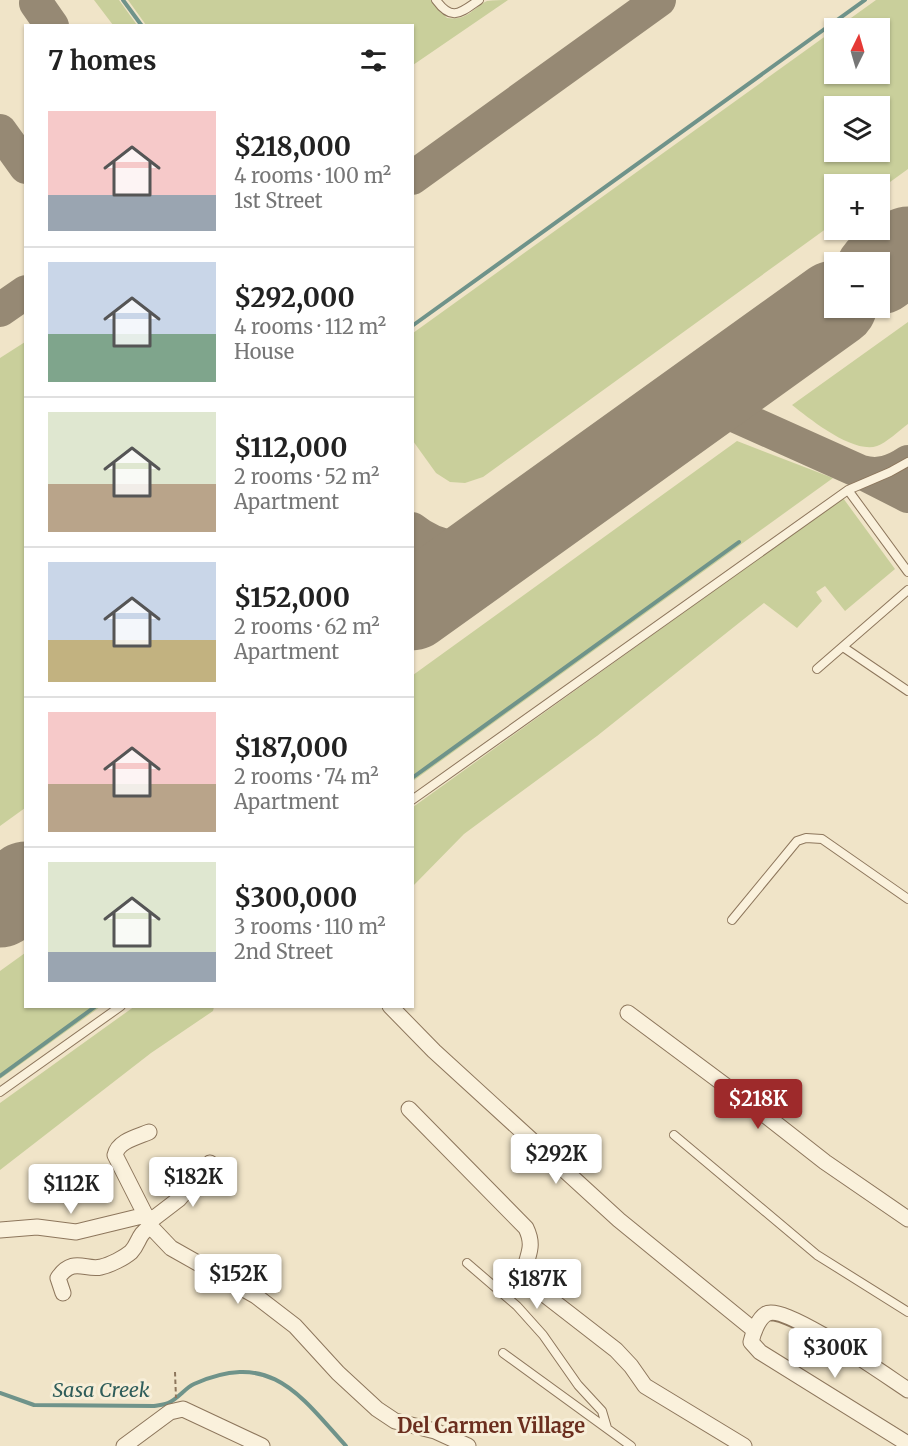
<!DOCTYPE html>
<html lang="en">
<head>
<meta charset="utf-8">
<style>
	:root { --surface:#fff; --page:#f2f2f2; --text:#222; --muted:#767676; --line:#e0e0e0; --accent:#9e2a2b }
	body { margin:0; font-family:Merriweather,serif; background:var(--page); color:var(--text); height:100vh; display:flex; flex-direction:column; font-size:22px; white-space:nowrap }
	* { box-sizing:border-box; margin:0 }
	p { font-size:20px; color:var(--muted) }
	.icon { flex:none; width:33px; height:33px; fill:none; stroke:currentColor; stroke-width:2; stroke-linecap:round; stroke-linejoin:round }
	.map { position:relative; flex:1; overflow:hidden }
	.sheet { position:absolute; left:24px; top:24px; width:390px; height:984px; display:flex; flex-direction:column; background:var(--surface); border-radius:0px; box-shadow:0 2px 4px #0004 }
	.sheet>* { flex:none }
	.needle { width:39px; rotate:5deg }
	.tools { position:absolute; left:824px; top:18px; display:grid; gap:12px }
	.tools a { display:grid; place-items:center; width:66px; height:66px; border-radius:0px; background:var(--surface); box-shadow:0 2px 4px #0004; font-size:30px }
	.price { position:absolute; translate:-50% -51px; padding:0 14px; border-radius:6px; background:#fff; color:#222; font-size:20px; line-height:39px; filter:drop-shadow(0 2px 3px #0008) }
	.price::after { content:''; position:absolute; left:50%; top:36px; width:18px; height:14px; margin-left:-9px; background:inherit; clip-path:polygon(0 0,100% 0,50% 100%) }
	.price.on { background:var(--accent); color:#fff }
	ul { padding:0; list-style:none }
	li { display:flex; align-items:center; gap:18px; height:150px; padding:0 24px }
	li+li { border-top:2px solid var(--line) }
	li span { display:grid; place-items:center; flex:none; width:168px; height:120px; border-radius:0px; color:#555 }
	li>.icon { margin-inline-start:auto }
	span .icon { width:72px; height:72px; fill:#fffc; stroke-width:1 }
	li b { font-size:26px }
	h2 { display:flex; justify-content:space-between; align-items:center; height:72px; padding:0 24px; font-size:26px }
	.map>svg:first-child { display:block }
</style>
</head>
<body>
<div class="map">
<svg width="908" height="1446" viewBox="0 0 908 1446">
	<rect width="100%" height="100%" fill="#f0e4c8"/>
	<path fill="#c9cf9b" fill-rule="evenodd" d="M94,0h25l18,25h-24z
		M128,0h304l15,18c21,3 24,-9 40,-17 6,-1 14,-1 21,-1l-95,65 -1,-39 -266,-1z
		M876,0h32v169l-29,21v-6h-45v39l-351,254 -18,6 -15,-1 -14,-9 -23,-32v-108l421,-303v44h45v-46h-42zM834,106h45v46h-45z
		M908,322v102c-8,6 -22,19 -31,22 -24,8 -67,-27 -85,-41z
		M25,342v466l-25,18v-468z
		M737,441l96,37 -420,303v-106z
		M843,498l52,71 -50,42 -20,-25 -9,6 6,9 -25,27 -33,-25 -167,133 -133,98 -51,52v-79z
		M25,953l1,53 74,1 -100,72v-108z
		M135,1006l79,1 -1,4 -62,42 -151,117v-67z"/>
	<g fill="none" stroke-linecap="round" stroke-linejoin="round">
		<path stroke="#6f938a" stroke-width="4" d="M123,0l19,26
			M412,326l453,-326
			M412,778l327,-236
			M0,1076l96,-70
			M0,1393l34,12 120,1c5,-1 10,-1 14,-3 10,-4 17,-15 26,-19 77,-34 105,10 152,62"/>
		<path stroke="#968974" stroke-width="34" d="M36,3l16,23
			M0,131l26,36
			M412,178l247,-178
			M0,310l26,-18
			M700,400l161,72c18,5 32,0 47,-10
			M861,472l47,24
			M412,529c27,22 56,22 88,15
			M412,553v19"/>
		<path stroke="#968974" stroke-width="87" d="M879,271l29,-21
			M412,607l422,-303
			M0,904l26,-19"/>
		<g stroke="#8d765c" stroke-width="10">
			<path id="lane" d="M436,0c16,22 24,13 43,0
				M848,490l60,82
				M843,647l65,44
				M817,669l91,-79
				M412,800l436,-310 42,-18 18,-10
				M732,920l65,-79 9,-3 16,1 86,60
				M0,1092l121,-86
				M674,1135l143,120 91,57
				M467,1263l50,43 26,29 35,50 24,26 5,17
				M503,1353l128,93"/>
		</g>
		<g stroke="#8d765c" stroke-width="17">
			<path id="street" d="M390,1006l44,45 185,169 135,110
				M628,1013l137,102 60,47 83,57
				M409,1109l117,119c12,25 -6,31 1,53l89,69 15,16 14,20 99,60
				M149,1132c-12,5 -31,9 -34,23l37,73 19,20 85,48 39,30 43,47 39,36 18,12 40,10 33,15
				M149,1222l30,-23 31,-36
				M0,1230l37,-3 39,5 70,-17
				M63,1293l-5,-15c15,-22 28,-7 43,-11 9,-2 23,-9 30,-15 9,-10 6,-17 20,-26
				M908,1390c-20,-13 -124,-87 -142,-76 -8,5 -13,19 -15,28l9,10 148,92
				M124,1446l46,-34 13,-3 79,37"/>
		</g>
		<path stroke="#8d765c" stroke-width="2" stroke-dasharray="4.5 3" stroke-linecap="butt" d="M175,1372l1,26"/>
		<use href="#lane" stroke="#faf1dc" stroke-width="8"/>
		<use href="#street" stroke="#faf1dc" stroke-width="15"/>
	</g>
	<g text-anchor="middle" stroke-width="6" stroke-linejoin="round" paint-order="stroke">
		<g font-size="20" font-style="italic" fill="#2f5d5a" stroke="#f7eed8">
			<text x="101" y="1397">Sasa Creek</text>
		</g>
		<g font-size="20" font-weight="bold" fill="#6b2e1e" stroke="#f7eed8">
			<text x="491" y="1433">Del Carmen Village</text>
		</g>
	</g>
</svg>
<div class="tools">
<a><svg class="needle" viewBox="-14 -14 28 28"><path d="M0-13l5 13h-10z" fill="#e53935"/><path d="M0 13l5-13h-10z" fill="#767676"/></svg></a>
<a><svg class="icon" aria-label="layers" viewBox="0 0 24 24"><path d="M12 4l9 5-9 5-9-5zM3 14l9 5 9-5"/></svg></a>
<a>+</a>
<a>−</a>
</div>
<b class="price on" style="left:758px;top:1130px">$218K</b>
<b class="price" style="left:556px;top:1185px">$292K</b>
<b class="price" style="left:193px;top:1208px">$182K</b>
<b class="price" style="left:71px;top:1215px">$112K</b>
<b class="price" style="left:238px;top:1305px">$152K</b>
<b class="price" style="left:537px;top:1310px">$187K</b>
<b class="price" style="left:835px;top:1379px">$300K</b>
<section class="sheet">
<h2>7 homes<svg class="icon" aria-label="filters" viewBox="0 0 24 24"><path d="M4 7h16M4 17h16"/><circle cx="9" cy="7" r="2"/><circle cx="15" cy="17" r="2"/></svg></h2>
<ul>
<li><span style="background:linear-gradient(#f6c9c9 70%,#9aa5b1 0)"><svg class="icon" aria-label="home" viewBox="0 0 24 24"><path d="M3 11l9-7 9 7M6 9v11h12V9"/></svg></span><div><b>$218,000</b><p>4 rooms · 100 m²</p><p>1st Street</p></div></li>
<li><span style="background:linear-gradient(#c9d6e8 60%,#7fa58c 0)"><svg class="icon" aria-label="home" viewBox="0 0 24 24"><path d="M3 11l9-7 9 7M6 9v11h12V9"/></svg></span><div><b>$292,000</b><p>4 rooms · 112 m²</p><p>House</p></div></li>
<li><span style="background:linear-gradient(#dfe7d0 60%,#b9a48a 0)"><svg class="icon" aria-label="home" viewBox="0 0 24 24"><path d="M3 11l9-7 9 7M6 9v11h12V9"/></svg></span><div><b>$112,000</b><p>2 rooms · 52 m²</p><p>Apartment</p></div></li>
<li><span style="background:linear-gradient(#c9d6e8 65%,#c2b280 0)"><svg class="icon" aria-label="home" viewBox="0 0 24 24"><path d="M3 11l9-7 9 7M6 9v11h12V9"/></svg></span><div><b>$152,000</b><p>2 rooms · 62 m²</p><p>Apartment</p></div></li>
<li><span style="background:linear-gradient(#f6c9c9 60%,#b9a48a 0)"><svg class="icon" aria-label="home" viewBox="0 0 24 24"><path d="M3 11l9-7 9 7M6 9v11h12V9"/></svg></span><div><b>$187,000</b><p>2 rooms · 74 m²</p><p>Apartment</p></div></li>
<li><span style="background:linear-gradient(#dfe7d0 75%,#9aa5b1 0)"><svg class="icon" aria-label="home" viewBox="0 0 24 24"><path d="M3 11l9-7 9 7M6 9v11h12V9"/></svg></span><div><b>$300,000</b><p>3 rooms · 110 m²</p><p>2nd Street</p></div></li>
</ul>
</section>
</div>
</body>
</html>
